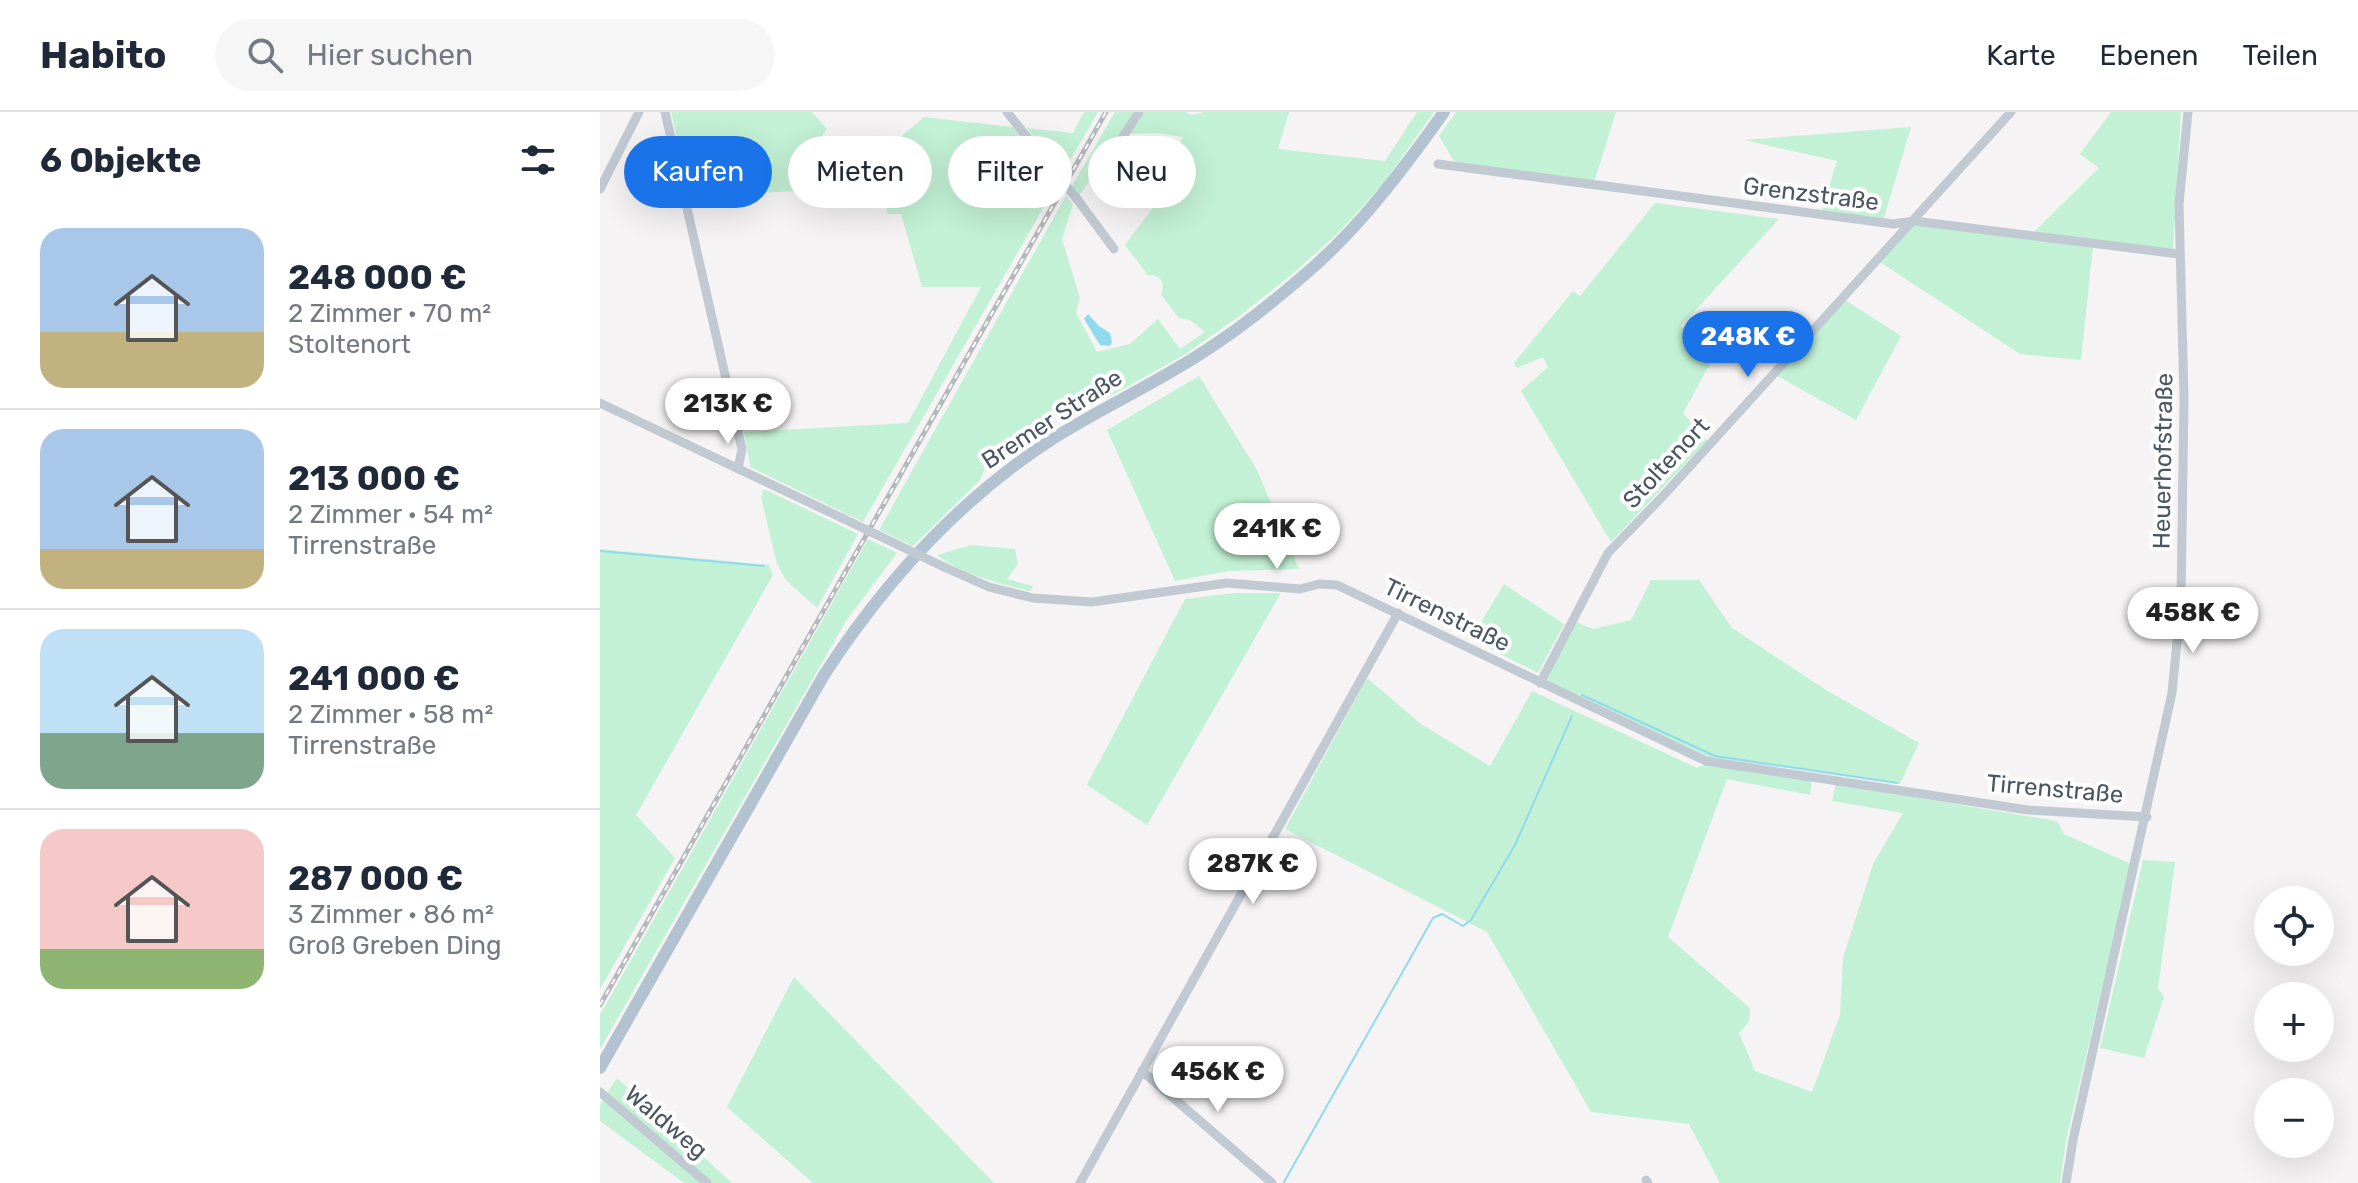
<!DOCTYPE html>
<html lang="de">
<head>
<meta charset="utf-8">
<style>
	:root { --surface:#fff; --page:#f6f6f7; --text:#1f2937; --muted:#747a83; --line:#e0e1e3; --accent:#1a73e8 }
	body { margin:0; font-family:Rubik,sans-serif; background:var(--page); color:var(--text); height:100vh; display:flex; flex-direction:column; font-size:30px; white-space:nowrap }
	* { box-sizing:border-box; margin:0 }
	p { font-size:26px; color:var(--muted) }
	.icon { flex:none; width:44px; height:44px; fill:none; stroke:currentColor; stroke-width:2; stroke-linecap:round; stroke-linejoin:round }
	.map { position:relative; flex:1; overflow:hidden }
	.panel { display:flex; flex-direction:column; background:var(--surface); width:600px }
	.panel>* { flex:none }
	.banner { position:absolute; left:24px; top:24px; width:760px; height:72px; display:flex; gap:16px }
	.controls { position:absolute; left:1654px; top:774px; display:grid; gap:16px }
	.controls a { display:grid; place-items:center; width:80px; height:80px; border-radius:50%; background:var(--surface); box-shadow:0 8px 32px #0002; font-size:40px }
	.price { position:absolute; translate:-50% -68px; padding:0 18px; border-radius:28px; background:#fff; color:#222; font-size:26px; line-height:52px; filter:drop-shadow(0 2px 4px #0008) }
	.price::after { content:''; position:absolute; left:50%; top:48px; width:24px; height:18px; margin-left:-12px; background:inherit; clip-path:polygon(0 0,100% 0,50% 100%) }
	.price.current { background:var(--accent); color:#fff }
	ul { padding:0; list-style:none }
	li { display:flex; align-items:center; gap:24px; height:200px; padding:0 40px }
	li+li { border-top:2px solid var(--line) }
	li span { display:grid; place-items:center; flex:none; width:224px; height:160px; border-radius:24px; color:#555 }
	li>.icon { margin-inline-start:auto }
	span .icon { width:96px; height:96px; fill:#fffc; stroke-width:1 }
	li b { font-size:34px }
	h2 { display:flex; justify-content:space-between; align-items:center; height:96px; padding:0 40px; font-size:34px }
	.tag { padding:0 28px; border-radius:36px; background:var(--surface); box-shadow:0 8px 32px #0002; font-size:28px; line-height:72px }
	.tag.current { background:var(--accent); color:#fff }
	header { display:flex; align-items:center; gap:48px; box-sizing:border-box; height:112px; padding:0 40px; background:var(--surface); border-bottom:2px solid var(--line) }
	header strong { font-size:38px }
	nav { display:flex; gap:44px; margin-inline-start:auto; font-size:28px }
	.search { width:560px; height:72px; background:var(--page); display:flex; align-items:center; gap:20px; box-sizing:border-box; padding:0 28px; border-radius:44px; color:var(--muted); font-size:30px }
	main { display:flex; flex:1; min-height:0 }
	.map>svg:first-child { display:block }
</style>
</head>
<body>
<header>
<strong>Habito</strong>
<div class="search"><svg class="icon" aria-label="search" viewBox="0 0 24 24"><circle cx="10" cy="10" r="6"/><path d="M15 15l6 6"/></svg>Hier suchen</div>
<nav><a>Karte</a><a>Ebenen</a><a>Teilen</a></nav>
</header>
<main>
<section class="panel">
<h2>6 Objekte<svg class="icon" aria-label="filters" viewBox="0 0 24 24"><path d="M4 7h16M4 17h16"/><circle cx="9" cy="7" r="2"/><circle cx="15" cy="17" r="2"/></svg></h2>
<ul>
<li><span style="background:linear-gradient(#a9c7e8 65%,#c2b280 0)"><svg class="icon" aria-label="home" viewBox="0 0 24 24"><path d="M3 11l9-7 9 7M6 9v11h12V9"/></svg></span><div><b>248 000 €</b><p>2 Zimmer · 70 m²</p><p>Stoltenort</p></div></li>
<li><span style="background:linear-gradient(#a9c7e8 75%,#c2b280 0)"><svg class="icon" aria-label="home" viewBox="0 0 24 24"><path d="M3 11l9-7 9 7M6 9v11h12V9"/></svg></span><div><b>213 000 €</b><p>2 Zimmer · 54 m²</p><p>Tirrenstraße</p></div></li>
<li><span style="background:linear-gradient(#bfe0f5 65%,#7fa58c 0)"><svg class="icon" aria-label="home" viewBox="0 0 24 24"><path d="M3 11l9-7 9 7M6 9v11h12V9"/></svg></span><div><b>241 000 €</b><p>2 Zimmer · 58 m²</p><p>Tirrenstraße</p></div></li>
<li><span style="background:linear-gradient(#f6c9c9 75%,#8fb573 0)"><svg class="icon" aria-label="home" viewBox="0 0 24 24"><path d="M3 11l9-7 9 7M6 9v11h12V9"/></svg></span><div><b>287 000 €</b><p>3 Zimmer · 86 m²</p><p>Groß Greben Ding</p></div></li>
</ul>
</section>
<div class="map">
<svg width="1758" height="1071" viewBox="0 0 1758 1071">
	<rect width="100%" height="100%" fill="#f5f3f3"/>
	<path fill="#c3f1d5" d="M71,0h141l15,17 -5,6 35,39 67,-57 89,10 44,57 -194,338 -113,-55 -6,-35 164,-9 73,-136h-59l-21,-73h-14l-1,-27 -196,9z
		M484,0h14l-36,62 -35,-46 46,5z
		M515,0h71l6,3 12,-3h85l-11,37 107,12 32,-49h17l-51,72 -44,48 -43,39 -55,44 -57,40 -81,45 -12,-6 -105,69 -5,16 -68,67 -34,-16 187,-334 7,8 -11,35 18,59 -4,15 21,39 33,-8 28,-25 22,30 25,-17 -15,-12 -11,-2 -18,-23c4,-12 1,-20 -13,-20l-23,-30 32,-43 -7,-6 33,-59 -26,-4 -36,1 -42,62 -7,-10z
		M856,0h160l-22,70 -139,-19 -16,-27z
		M1511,0h70l-8,137 -140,-16 66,-65 -19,-14z
		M1311,15l-28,94 -62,-7 16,-53 -93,-21z
		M1055,91l124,16 -98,107 30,36 -28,51 24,28 -96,101 -90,-151 27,-24 -5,-10 -26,11 -3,-5 59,-72 7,5z
		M1315,112l178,22 -12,114 -61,-6 -140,-92z
		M1245,188l56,36 -45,84 -80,-45z
		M599,264l58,94 42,99 -71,2 -53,10 -68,-151z
		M164,377l94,45 -41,74 -31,-28 -9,-16 -16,-67z
		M268,427l29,14 -51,68 -246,428v-34z
		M371,433l44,4 3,15 -11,15 26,7 -3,5c-31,-8 -68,-16 -93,-36z
		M0,437l169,16 4,10 -137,240 39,43 -75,131z
		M1051,468h48l33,48 94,62 93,53 -19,41 -192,-27 -163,-75 31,-60 17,7 38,-9z
		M904,472l60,40 -26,49 -67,-34z
		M635,481h46l-134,232 -60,-40 98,-186z
		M767,566l54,46 69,42 42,-75 165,77 8,-4 107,16 -2,15 -83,-16 -59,158 82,71 -1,14 -10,11 16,38 57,21 28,-77 3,-57 30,-94 30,-51 -71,-12 4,-17 221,37 7,13 67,30 -65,277 -6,42h-340l-31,-59 -98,-12 -104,-180 -202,-103z
		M1543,748l32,2 -17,126 6,9 -20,61 -44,-10z
		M194,865l200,206h-181l-86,-76z
		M17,966l115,105h-48l-84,-62v-16z"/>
	<path fill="#90daee" d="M488,202l11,12 11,7 2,9 -2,4 -10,-1 -16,-26z"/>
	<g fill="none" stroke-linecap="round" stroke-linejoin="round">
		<path stroke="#90daee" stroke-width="2" d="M0,439l164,15
			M982,583l133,61 182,27
			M684,1070l149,-264 9,-4 21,12 8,-6 44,-75 57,-129"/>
		<path stroke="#c1cad2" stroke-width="9" d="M65,0l77,337 -4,20
			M407,0l50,63
			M838,52l455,60 21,-3 265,33
			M497,65l42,-65
			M0,77l39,-77
			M477,87l37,50
			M0,291l242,115
			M344,455l45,20 44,11 59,4 135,-19 73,6 19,-5 18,1 369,176 322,49 119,7
			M940,571l68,-130 55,-57 348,-384
			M542,959l130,112
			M0,980l107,91
			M1046,1068l2,3
			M480,1071l318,-570
			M1466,1071l7,-43 99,-447 9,-92 3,-203 -5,-194 9,-92"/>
		<path stroke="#b3c2d1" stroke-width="12" d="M0,956l224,-393c61,-94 135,-176 230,-237 51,-32 107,-57 157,-91 32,-21 63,-46 91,-70 56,-47 100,-106 142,-165"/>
		<g stroke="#b5b8bd" stroke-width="5">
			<path id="rail" d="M0,893l506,-893"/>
		</g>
		<use href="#rail" stroke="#fff" stroke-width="2" stroke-dasharray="6" stroke-linecap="butt"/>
		<path stroke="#c1cad2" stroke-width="9" d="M457,63l20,24
			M242,406l102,49"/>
	</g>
	<g text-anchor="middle" stroke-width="8" stroke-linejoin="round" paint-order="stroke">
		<g font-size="24" fill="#4a5661" stroke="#fff">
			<text transform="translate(1211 82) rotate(7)" y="8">Grenzstraße</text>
			<text transform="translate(452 307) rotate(-33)" y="8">Bremer Straße</text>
			<text transform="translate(1563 349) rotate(-89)" y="8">Heuerhofstraße</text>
			<text transform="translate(1066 351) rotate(-47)" y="8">Stoltenort</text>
			<text transform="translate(847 503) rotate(26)" y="8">Tirrenstraße</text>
			<text transform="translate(1455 677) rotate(5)" y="8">Tirrenstraße</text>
			<text transform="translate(66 1010) rotate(40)" y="8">Waldweg</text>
		</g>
	</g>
</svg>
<div class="controls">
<a><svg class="icon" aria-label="locate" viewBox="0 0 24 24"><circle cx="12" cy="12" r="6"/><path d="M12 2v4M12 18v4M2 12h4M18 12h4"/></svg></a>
<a>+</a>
<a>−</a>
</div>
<b class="price current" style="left:1148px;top:267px">248K €</b>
<b class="price" style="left:128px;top:334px">213K €</b>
<b class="price" style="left:677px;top:459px">241K €</b>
<b class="price" style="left:1593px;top:543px">458K €</b>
<b class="price" style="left:653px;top:794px">287K €</b>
<b class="price" style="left:618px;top:1002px">456K €</b>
<div class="banner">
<a class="tag current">Kaufen</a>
<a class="tag">Mieten</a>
<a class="tag">Filter</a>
<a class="tag">Neu</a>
</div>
</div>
</main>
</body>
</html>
